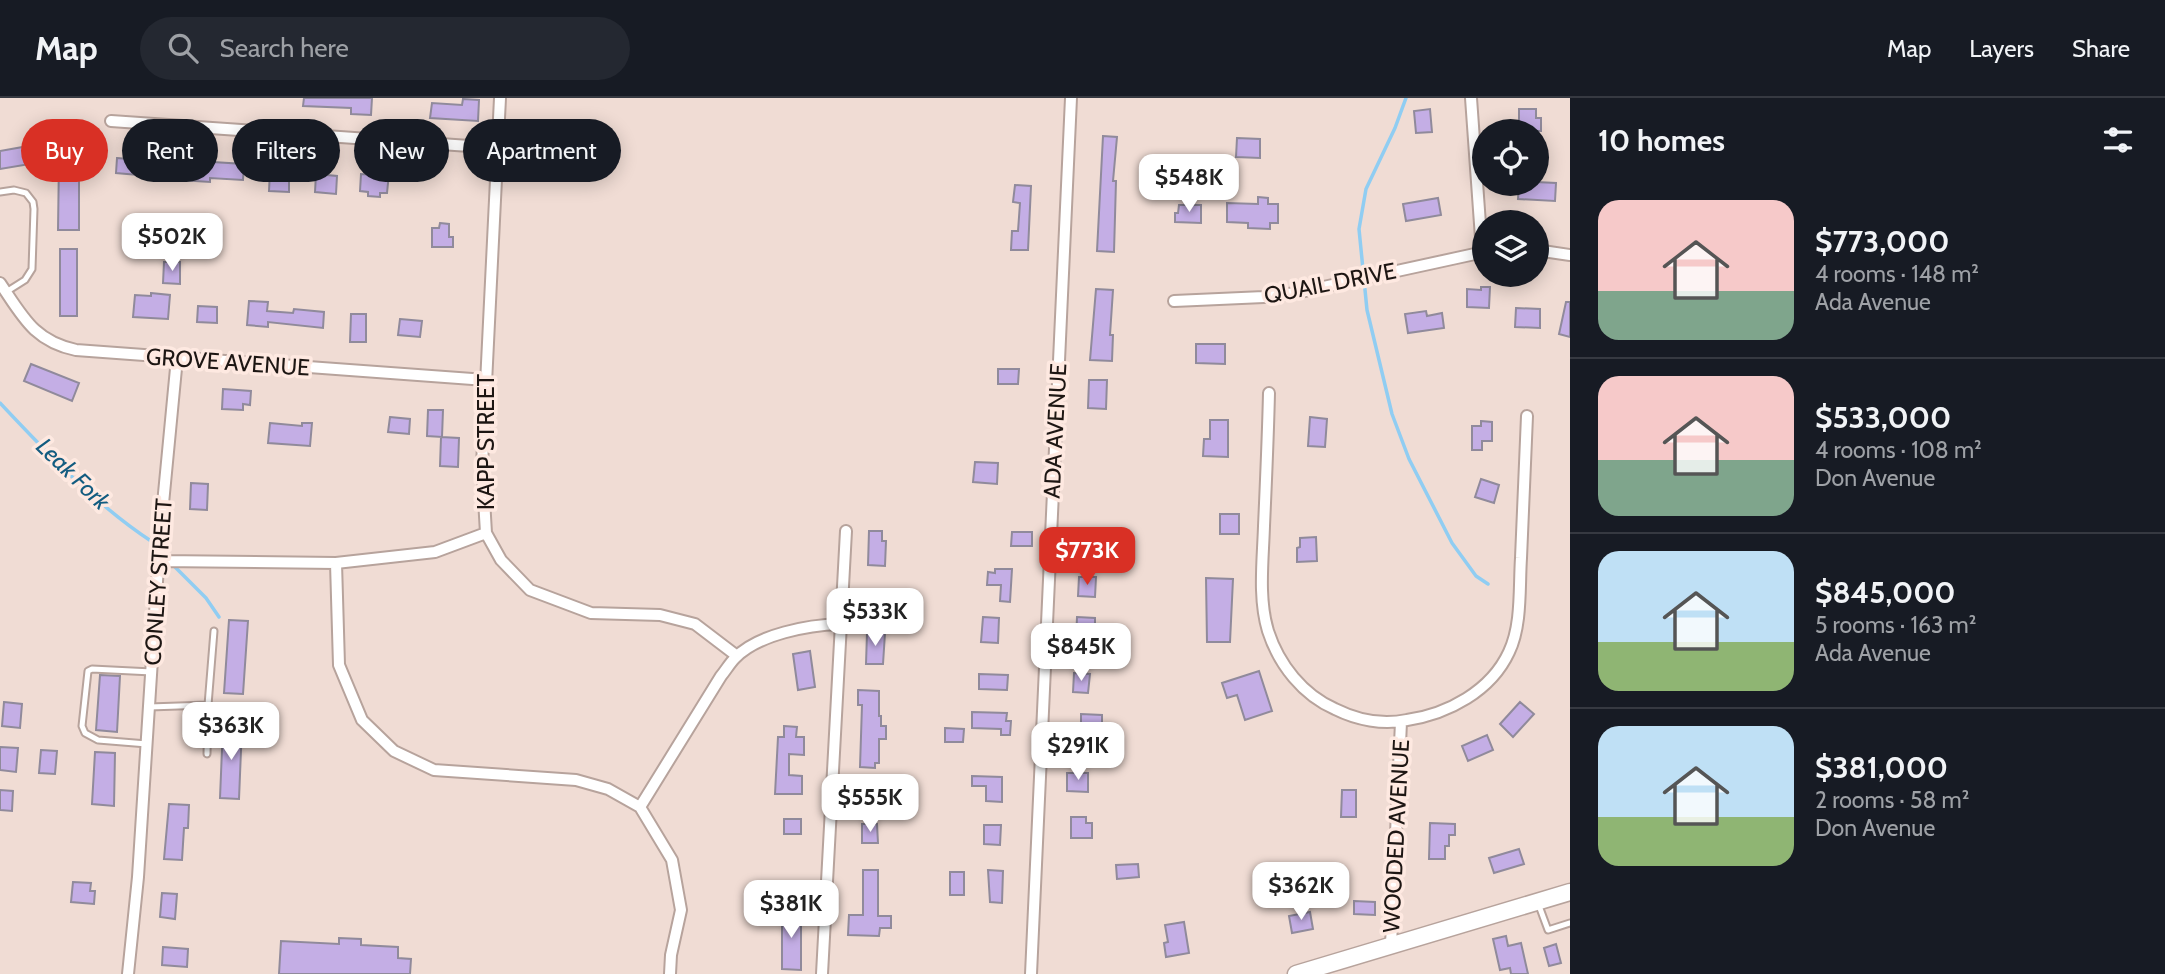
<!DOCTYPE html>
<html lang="en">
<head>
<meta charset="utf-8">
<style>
	:root { --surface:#171b24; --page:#242831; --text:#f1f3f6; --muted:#9ea1a6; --line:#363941; --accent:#d93025 }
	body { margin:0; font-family:Cabin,sans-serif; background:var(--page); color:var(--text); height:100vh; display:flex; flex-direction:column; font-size:26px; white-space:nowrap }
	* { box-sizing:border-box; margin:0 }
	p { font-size:23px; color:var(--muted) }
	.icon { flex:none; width:38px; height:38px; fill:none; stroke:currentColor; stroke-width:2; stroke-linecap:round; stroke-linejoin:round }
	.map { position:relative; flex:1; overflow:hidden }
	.details { display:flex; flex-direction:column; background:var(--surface); width:595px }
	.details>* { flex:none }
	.guide { position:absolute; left:21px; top:21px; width:665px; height:63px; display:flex; gap:14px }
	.buttons { position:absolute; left:1472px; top:21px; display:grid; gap:14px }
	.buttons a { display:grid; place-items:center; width:77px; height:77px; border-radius:50%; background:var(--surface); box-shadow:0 4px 18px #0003; font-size:35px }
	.price { position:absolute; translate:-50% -60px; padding:0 16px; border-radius:14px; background:#fff; color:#222; font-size:23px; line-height:46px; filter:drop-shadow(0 2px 4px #0008) }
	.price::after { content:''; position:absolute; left:50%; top:42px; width:21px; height:16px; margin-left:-10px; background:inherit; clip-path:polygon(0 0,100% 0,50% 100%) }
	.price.current { background:var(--accent); color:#fff }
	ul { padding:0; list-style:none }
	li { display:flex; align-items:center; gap:21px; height:175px; padding:0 28px }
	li+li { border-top:2px solid var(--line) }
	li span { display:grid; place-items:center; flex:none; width:196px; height:140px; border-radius:21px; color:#555 }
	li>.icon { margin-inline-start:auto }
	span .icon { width:84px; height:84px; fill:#fffc; stroke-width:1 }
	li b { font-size:30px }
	h2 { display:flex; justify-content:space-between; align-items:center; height:84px; padding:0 28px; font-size:30px }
	.tag { padding:0 24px; border-radius:32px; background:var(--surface); box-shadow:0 4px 18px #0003; font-size:24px; line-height:63px }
	.tag.current { background:var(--accent); color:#fff }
	header { display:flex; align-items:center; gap:42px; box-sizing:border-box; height:98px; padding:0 35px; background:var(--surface); border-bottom:2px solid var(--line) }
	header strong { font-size:33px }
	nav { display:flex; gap:38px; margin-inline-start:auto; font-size:24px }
	.search { width:490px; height:63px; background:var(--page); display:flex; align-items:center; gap:18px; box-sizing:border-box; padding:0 24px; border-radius:38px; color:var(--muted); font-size:26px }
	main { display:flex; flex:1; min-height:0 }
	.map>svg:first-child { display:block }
</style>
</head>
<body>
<header>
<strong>Map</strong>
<div class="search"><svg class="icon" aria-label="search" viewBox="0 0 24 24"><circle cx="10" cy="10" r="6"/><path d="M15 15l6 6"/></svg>Search here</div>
<nav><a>Map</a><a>Layers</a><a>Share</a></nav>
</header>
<main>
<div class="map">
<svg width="1570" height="876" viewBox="0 0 1570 876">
	<rect width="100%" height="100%" fill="#f0dcd4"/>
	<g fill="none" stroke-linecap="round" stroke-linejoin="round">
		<path stroke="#90cdf2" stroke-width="3.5" d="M1406,0l-11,30 -29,61 -7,40 8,81 25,104 17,45 43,84 24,33 12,8
			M0,305c45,48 96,102 151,138
			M172,466l34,34 13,19"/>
	</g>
	<path fill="#c4aee5" stroke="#908a9b" stroke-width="2" d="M304,0h68l-1,17 -20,-1v-6l-48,-2z
		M463,1l16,1 -1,21 -48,-3 2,-15 30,2z
		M1430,11l2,23 -16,1 -2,-22z
		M1519,11h17v9h5v13h-22z
		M1103,38l14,1 -4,44h3l-2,71 -17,-1z
		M1237,40l23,1v19l-24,-1z
		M34,47l2,18 -36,6v-18z
		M59,60h20v72h-21z
		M117,60l22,2 -1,15 -22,-2z
		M165,61l79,5 -1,16 -33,-2v4l-46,-3z
		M270,73h19v21l-20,-1z
		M374,73l15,2 -2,20h-7v4l-12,-1v-4l-8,-1 1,-17 13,1z
		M316,76l21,2 -1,18 -21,-2z
		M1536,84l20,1 -1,18 -37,-2 1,-15h17z
		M1015,87l16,1 -3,64h-17l1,-19h6l2,-28 -7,-1z
		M1258,99l10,1v6h10v19h-8v6l-22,-1v-5l-21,-1v-19l31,1z
		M1438,100l3,17 -35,6 -3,-17z
		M1179,107h22v18l-26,-1v-9h3z
		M440,125l9,1v13h4v10h-21v-19h7z
		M60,151h17v67h-17z
		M164,164h16v22l-17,-1z
		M1481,189h9l-1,21 -22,-1v-18l14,1z
		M1096,191l17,1 -3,45h3l-1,26 -22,-1z
		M151,195l19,2 -2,24 -35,-2 2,-22 16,1z
		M249,203l19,1 -1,9 26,2 1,-4 30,3 -1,16 -55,-6v5l-21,-2z
		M1566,204h4v35l-11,-3z
		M198,208l19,1v16l-20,-1z
		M1516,210l24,1v19l-25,-1z
		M1426,213l1,5 15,-3 2,15 -36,5 -3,-19z
		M351,216h15v28h-16z
		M400,221l22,2 -2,16 -22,-2z
		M1196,246h29v20l-29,-1z
		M31,266l48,19 -7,18 -48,-20z
		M998,271h21l-1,15h-20z
		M1089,282h18l-1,29 -18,-1z
		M223,291l28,2 -1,14 -7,-1v6l-21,-1z
		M428,312h15l-1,27 -15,-1z
		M390,319l20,2 -1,15 -21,-2z
		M1310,319l17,2 -2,28 -17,-1z
		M1210,322h18v37l-25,-1 1,-17h6z
		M1481,323l11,1v19h-10v9h-10v-24h9z
		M270,325l32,3v-3h10l-2,23 -42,-3z
		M441,339l18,1 -1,29 -18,-1z
		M975,364l23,1 -1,21 -24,-2z
		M1481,381l18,6 -5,18 -19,-6z
		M191,385l17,1 -1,26 -17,-1z
		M1220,416h19v20h-19z
		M869,433h13v10h4l-1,25 -17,-1z
		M1012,434h20v14h-21z
		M1316,439l1,24 -20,1v-14l3,-1v-9z
		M995,471h17l-2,33 -10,-1 1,-16h-14l1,-13 7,1z
		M1079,479h17l-1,20 -17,-1z
		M1206,480l27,1 -3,63h-23z
		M867,493l17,1 -1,18 -17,-1z
		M983,519l16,1 -1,25 -17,-1z
		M1077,519l18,1v23h-19z
		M229,522l19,1 -5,73 -19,-1z
		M867,535h18l-2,31h-17z
		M810,553l5,36 -17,3 -5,-36z
		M1259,573l13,40 -27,9 -8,-25 -10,3 -5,-15z
		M1074,575l16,1 -2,19 -15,-1z
		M979,576l29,1 -1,15 -28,-1z
		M100,577l20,1 -3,56 -21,-2z
		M858,592l21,1v25h2v10h5v13h-7v24h-4v5l-15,-1 2,-62h-4z
		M4,604l18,2 -2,24 -18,-2z
		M1520,604l14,12 -21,23 -13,-13z
		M972,614l35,1 -1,8h5l-1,14h-9v-6l-29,-1z
		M1081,616l21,1v22h-17v7h-17l1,-20h12z
		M223,627l19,1 -3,73 -19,-1z
		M784,628l13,1 -1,10h8v18l-15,-1v21l13,1v18h-27l3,-57h6z
		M945,630l19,1 -1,13h-18z
		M1487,637l6,15 -25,11 -6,-15z
		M0,649l18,1 -2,24 -16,-2z
		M41,652l16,1 -2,23 -16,-1z
		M95,654l20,1 -1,53 -22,-2z
		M1067,675h21v19l-21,-1z
		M972,678l30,1v25l-16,-1v-15h-14z
		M862,689l18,1v17h-18z
		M0,692l13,1 -1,20 -12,-1z
		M1342,692h14v27h-15z
		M169,706l20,1 -1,23h-4l-2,32 -18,-1z
		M1071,719h15v6h6v15h-21z
		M784,721h17v15h-17z
		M1430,725l25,1v11h-6v11h-4v13h-16z
		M862,726h15l1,19h-16z
		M984,727h17l-1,20 -16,-1z
		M1519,751l5,15 -30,9 -5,-15z
		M1138,766l1,13 -22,2 -1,-14z
		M863,772h15v46h13v12h-11l-1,8 -31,-1 1,-20h14z
		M988,772l15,1 -1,32 -12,-1z
		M950,774h14v23h-14z
		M73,784l18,1 -1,8h5l-1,13 -23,-2z
		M162,795l15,1 -2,25 -15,-2z
		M1354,803l21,1v13l-21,-1z
		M782,812l19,1v59l-19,-1z
		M1310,814l3,17 -21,4 -3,-17z
		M1184,824l5,31 -23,4 -2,-14 4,-1 -3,-17z
		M1506,838l2,10 13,-3 7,31h-17l-1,-6 -10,2 -7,-31z
		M339,840l22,1v6l37,2v11l13,1 -1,15h-131l2,-33 58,3z
		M1556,846l5,19 -12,3 -5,-18z
		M163,849l25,2 -1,18 -25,-2z"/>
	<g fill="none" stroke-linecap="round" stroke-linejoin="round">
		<g stroke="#b7a39c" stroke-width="9">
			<path id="service" d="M0,94l14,-2 12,3 7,9 1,7 -2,60 -7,11 -19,12
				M208,607l6,-74
				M149,609l59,-2 -1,49
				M147,646l-49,-4 -13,-7 -3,-7 6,-55 4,-2 60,3
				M1538,805l10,27 22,-7"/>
		</g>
		<g stroke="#b7a39c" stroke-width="14">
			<path id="minor" d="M500,0l-18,367 4,68 15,27 29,30 61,23 69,2 35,9 42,32
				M1471,0l11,154
				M111,23l387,27
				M1536,152l34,5
				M0,185c23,34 34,58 76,67l410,30
				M1174,203l90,-4 32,-4 188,-41
				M1269,295c-1,44 -3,88 -5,133 -1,34 -6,72 4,105 11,34 35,64 67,78 22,11 48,16 72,11 41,-6 84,-29 102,-68 13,-27 10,-64 12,-94 2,-47 4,-95 6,-142
				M160,463l176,2 99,-11 51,-19
				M336,465l3,102 23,55 32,31 40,19 142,10 32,9 32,18 32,53 9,50 -10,45 -1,19
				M640,709l81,-131c5,-6 9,-13 14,-18 23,-24 74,-33 105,-34
				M1391,847l10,-223
				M128,876l10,-97 22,-342 17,-177
				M822,876l24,-443
				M1031,876l40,-876"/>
		</g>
		<g stroke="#b7a39c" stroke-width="19">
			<path id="secondary" d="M1296,876l274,-82"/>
		</g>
		<use href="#service" stroke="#fff" stroke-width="5"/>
		<use href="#minor" stroke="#fff" stroke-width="10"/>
		<use href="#secondary" stroke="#fff" stroke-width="16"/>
	</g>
	<g text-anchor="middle" stroke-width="7" stroke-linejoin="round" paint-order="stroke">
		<g font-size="23" fill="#1d1613" stroke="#fee9e1">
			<text transform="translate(1330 185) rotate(-11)" y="8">QUAIL DRIVE</text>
			<text transform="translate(228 264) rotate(4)" y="8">GROVE AVENUE</text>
			<text transform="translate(1055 333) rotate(-87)" y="8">ADA AVENUE</text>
			<text transform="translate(486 344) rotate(-90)" y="8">KAPP STREET</text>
			<text transform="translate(158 484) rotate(-86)" y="8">CONLEY STREET</text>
			<text transform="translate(1396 738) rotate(-87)" y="8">WOODED AVENUE</text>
		</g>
		<g font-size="24" font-style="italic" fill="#135c80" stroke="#fee9e1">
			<text transform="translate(73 376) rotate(44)" y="8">Leak Fork</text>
		</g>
	</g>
</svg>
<div class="buttons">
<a><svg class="icon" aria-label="locate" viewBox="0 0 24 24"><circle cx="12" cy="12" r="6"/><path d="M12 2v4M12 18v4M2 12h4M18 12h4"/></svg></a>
<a><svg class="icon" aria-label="layers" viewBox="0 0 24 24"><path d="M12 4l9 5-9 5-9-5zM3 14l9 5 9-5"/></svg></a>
</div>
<b class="price" style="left:1189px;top:116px">$548K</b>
<b class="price" style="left:172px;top:175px">$502K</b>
<b class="price current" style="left:1087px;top:489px">$773K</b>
<b class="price" style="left:875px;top:550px">$533K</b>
<b class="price" style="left:1081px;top:585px">$845K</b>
<b class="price" style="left:231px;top:664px">$363K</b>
<b class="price" style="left:1078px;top:684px">$291K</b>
<b class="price" style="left:870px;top:736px">$555K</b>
<b class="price" style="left:1301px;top:824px">$362K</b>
<b class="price" style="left:791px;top:842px">$381K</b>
<div class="guide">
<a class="tag current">Buy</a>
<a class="tag">Rent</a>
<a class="tag">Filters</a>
<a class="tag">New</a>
<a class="tag">Apartment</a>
</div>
</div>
<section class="details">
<h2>10 homes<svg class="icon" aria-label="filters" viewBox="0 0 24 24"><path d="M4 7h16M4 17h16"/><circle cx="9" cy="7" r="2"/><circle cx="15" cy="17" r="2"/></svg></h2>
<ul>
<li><span style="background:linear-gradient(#f6c9c9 65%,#7fa58c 0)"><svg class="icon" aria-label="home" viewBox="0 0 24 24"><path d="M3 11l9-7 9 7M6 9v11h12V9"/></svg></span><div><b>$773,000</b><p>4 rooms · 148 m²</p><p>Ada Avenue</p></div></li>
<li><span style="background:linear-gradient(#f6c9c9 60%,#7fa58c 0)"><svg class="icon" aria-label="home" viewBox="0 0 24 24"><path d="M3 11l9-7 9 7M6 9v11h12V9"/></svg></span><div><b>$533,000</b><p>4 rooms · 108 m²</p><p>Don Avenue</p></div></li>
<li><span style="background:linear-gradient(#bfe0f5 65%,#8fb573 0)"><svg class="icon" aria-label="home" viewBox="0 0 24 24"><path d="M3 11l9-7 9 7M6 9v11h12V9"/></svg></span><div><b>$845,000</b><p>5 rooms · 163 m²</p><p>Ada Avenue</p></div></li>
<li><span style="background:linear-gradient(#bfe0f5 65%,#8fb573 0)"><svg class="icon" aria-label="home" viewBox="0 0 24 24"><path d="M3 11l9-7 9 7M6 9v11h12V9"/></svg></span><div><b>$381,000</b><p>2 rooms · 58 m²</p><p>Don Avenue</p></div></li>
</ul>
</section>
</main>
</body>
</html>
